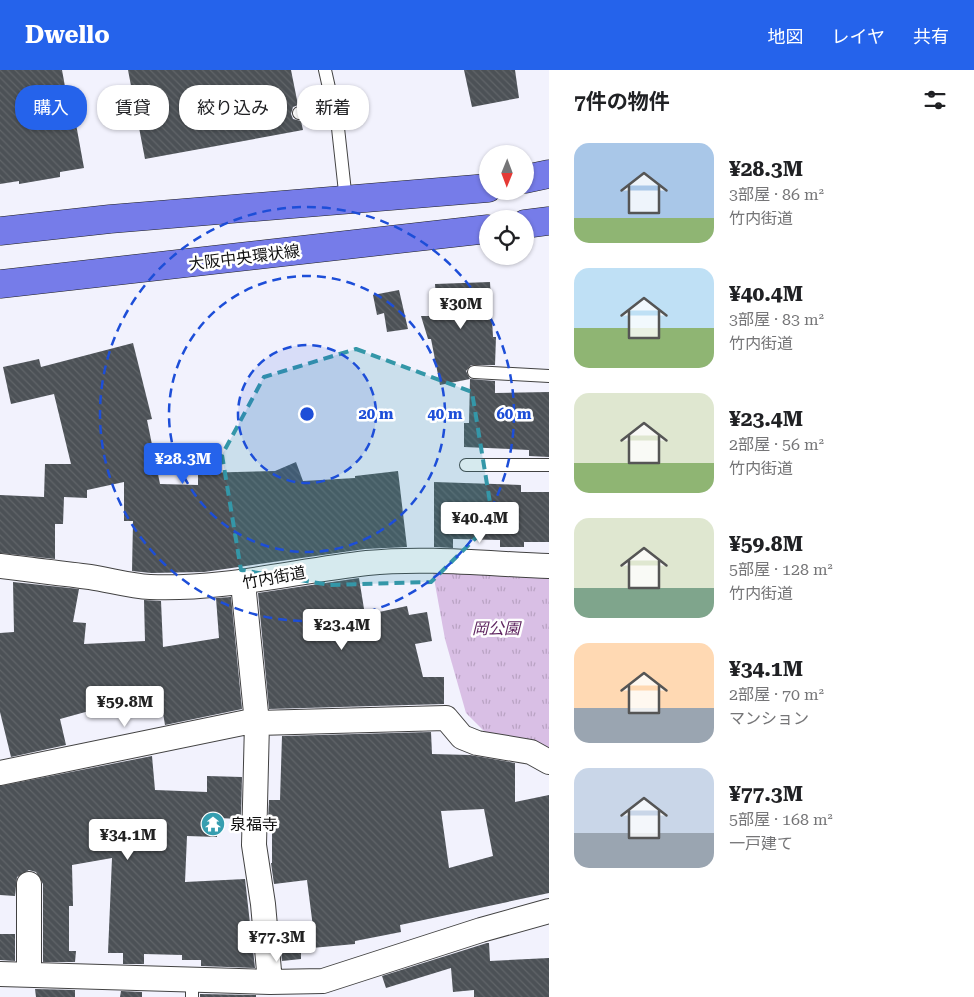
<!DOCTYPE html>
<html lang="ja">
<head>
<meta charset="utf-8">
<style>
	:root { --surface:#fff; --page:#f2f2f2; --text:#202124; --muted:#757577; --accent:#2563eb }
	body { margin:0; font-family:"Roboto Serif","Noto Sans JP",serif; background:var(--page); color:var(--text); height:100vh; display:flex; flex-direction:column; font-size:19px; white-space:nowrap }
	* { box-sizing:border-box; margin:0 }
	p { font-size:16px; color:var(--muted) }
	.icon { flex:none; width:28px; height:28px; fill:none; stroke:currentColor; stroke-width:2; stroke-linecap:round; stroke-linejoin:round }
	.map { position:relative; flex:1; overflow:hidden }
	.drawer { display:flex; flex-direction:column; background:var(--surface); width:425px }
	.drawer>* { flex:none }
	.hud { position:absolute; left:15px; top:15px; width:459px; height:45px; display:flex; gap:10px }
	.needle { width:32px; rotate:181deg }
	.buttons { position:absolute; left:479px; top:75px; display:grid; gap:10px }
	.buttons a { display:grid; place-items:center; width:55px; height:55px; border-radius:50%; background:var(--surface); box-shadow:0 1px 4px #0004; font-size:25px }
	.price { position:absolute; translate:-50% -42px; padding:0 11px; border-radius:5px; background:#fff; color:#222; font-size:16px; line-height:32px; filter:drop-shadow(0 1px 2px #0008) }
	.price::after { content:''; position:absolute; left:50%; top:30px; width:15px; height:11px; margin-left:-8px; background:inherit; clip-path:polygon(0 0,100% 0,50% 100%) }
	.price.active { background:var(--accent); color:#fff }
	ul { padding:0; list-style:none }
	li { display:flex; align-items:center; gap:15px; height:125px; padding:0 25px }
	li span { display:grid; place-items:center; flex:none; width:140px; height:100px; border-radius:15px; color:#555 }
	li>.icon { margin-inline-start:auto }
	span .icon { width:60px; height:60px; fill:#fffc; stroke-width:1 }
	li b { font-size:21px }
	h2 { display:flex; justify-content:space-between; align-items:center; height:60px; padding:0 25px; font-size:21px }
	.tag { padding:0 18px; border-radius:20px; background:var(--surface); box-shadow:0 1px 4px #0004; font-size:18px; line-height:45px }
	.tag.active { background:var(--accent); color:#fff }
	header { display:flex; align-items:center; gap:30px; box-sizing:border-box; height:70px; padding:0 25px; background:var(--accent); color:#fff }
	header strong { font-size:24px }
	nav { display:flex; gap:28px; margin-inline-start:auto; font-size:18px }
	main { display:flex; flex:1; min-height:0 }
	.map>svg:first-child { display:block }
</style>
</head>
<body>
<header>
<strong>Dwello</strong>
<nav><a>地図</a><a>レイヤ</a><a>共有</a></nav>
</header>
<main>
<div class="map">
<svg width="549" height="927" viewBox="0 0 549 927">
	<defs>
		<pattern id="grass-tufts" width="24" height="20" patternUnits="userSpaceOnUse" patternTransform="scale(1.25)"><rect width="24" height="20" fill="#d9bfe5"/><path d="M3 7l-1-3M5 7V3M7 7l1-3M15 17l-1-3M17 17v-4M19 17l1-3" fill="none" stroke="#b9a3c3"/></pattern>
		<pattern id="building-back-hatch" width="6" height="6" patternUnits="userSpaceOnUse" patternTransform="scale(1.25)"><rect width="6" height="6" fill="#4c5156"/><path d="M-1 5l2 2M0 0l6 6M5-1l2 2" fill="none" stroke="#616569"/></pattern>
	</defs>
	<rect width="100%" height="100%" fill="#f2f2fd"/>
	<path fill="url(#grass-tufts)" d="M433,503l116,3v179l-57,-16 -26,-26 -21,-74z"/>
	<path fill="url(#building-back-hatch)" fill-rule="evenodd" d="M0,0h62l8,44 4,-1 10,55 -24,4v5l-41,7v-3l-19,3z
		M128,0h163l7,35 -5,2 -2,7 2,5 8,2 2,9 -158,29z
		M464,0h51l4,28 -47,9z
		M490,212l3,55h3l-1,28h-24l-5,6 4,8 -30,6 -9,-46h-3l-7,-23h16l-2,-32z
		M399,220l9,39 -21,3 -3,-19 -7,2 -4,-20z
		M133,273l19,76 -5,1 13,64 38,1v-12l77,-2 21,-9 7,19 52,-3v-2l43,-5 9,76 -42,2 -161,23 -53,1 -19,-2 1,-50h-9v-39l-37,8v8l-23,-1 -1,27h-8v35l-55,-6v-58l44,2 1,-33h26l-17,-70 -43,10 -8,-37 36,-8 2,8z
		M470,309l25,2v12l54,-1v65l-20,-1v-6l-65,-3v-24h5z
		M434,412l87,3v7h28v50h-25v5h-24v-7l-47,-1v9l-19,-1z
		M359,508l6,37 42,-9 2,9 18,-3 5,29 -17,3 8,33h21v27l-175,5 -11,-116z
		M13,512l66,7 -6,33 13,1 -2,21 61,-3 -1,-41 17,1 2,46 56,-9 -3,-40 15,-1 11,112 -77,16 -3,-18 -41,9 -3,-13 -58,16 6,26 -55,12 -11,-45v-79l14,-1z
		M431,662l1,22 38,1 45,8v39l34,-7v98l-149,32 1,7 -46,9v3l-54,5v10l-19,2 -3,-32 34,-2 -6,-47 -33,4 -3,-21h1v-44h-4l1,-19h11l2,-64zM484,739l9,47 -44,12 -8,-57z
		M152,686l3,34 52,2v-16l35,1 -1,42 -24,-1v19l-30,-1 -2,46 60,-3 10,89 -54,-2v-6h-19v-5l-38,-1v10h-21v-11h-15l4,-95 -40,7 1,41h-4v45h7l-1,11h-32v-78l-7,-12 -7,-2 -12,7 -2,19 -15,-1v-109z
		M0,864h15v27l-15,-1z
		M487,873h2l1,18 59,-3v39h-75v-7l-21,2 -2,-24 -65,20 -4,-12z
		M35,919l40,1v7h-39z
		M121,921l21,1v5h-22z
		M200,924l56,1v2h-56z"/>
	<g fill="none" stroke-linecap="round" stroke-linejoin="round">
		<g stroke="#424242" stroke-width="14">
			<path id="service" d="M325,0l13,58 8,73
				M299,43l34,-7
				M474,302l75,4
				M466,395h83
				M192,927v-18"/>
		</g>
		<g stroke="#424242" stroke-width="26">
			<path id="minor" d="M0,496c30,4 60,7 90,11 20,3 40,9 60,10 74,3 145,-16 217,-24 58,-6 124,1 182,3
				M243,513l14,140 -3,122 9,59 7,78
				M257,653l189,-5 16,19 15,6 54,9 18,10
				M0,703l257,-53
				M0,904l270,8 53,-1 158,-51 68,-19
				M29,905v-91"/>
		</g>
		<g stroke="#202020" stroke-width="29">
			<path id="primary" d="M525,109l24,-5
				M525,154l24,-3
				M0,161l110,-12 378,-31
				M0,214l488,-55"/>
		</g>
		<use href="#service" stroke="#fff" stroke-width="12"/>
		<use href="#minor" stroke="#fff" stroke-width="24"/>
		<use href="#primary" stroke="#767ce9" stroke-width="28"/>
	</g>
	<path fill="#3497a8" fill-opacity="0.2" stroke="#3497a8" stroke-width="4" stroke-dasharray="10 6" stroke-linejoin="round" d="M356,279l116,43 21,129 -62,61 -101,3 -89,-15 -19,-115 42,-78z"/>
	<circle cx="307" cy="344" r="69" fill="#1d4ed8" fill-opacity=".12"/>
	<g fill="none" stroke="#1d4ed8" stroke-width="2.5" stroke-dasharray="9 6">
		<circle cx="307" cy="344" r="69"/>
		<circle cx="307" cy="344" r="138"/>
		<circle cx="307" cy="344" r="207"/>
	</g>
	<defs>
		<g id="temple-disc" transform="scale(1.25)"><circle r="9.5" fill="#369eb0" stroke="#fff"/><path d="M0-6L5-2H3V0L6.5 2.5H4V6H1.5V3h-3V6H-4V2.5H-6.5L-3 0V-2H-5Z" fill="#fff"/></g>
	</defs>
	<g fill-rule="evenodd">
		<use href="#temple-disc" x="213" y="754"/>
	</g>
	<g text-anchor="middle" stroke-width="5" stroke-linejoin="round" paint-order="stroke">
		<g font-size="16" fill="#0f0f0f" stroke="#fff">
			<text transform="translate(244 187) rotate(-7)" y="6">大阪中央環状線</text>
			<text transform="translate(274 507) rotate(-10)" y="6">竹内街道</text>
		</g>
		<g font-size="16" font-style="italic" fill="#5f2660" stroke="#fff">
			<text x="496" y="564">岡公園</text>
		</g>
		<g font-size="16" fill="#0f0f0f" stroke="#fff" text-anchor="start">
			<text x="230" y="760">泉福寺</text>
		</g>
	</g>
	<circle cx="307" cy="344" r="8" fill="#1d4ed8" stroke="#fff" stroke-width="2.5"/>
	<g font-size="15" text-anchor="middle" font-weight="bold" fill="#1d4ed8" stroke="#fff" stroke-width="5" stroke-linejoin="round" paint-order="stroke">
		<text x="376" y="349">20 m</text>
		<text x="445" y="349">40 m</text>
		<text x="514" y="349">60 m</text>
	</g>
</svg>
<div class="buttons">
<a><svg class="needle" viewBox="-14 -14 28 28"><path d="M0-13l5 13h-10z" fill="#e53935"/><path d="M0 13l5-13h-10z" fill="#757577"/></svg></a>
<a><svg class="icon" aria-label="locate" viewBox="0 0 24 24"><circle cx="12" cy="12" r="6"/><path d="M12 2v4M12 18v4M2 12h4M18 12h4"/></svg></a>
</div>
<b class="price" style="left:461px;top:260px">¥30M</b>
<b class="price active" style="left:183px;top:415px">¥28.3M</b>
<b class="price" style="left:480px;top:474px">¥40.4M</b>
<b class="price" style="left:342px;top:581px">¥23.4M</b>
<b class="price" style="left:125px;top:658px">¥59.8M</b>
<b class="price" style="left:128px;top:791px">¥34.1M</b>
<b class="price" style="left:277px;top:893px">¥77.3M</b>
<div class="hud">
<a class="tag active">購入</a>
<a class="tag">賃貸</a>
<a class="tag">絞り込み</a>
<a class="tag">新着</a>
</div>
</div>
<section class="drawer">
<h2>7件の物件<svg class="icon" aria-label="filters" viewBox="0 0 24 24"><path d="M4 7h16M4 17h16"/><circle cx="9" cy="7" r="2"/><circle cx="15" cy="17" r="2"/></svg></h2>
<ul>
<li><span style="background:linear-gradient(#a9c7e8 75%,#8fb573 0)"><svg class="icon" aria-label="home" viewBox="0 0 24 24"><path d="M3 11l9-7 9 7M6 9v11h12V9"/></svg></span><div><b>¥28.3M</b><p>3部屋 · 86 m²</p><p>竹内街道</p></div></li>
<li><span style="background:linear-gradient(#bfe0f5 60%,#8fb573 0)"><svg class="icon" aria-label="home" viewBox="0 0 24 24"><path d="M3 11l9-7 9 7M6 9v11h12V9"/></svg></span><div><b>¥40.4M</b><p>3部屋 · 83 m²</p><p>竹内街道</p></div></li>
<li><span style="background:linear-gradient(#dfe7d0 70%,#8fb573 0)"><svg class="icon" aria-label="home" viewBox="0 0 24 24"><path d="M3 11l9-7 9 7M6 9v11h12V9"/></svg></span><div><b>¥23.4M</b><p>2部屋 · 56 m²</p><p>竹内街道</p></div></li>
<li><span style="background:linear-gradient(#dfe7d0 70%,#7fa58c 0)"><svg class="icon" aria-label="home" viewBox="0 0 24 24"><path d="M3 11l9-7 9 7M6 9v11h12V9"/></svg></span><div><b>¥59.8M</b><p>5部屋 · 128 m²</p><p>竹内街道</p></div></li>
<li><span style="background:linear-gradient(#ffd9b3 65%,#9aa5b1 0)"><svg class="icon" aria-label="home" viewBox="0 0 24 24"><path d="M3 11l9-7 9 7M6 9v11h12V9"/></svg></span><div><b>¥34.1M</b><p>2部屋 · 70 m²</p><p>マンション</p></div></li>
<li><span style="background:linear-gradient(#c9d6e8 65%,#9aa5b1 0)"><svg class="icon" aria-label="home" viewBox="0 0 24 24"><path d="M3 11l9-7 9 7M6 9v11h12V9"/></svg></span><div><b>¥77.3M</b><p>5部屋 · 168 m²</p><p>一戸建て</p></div></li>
</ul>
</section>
</main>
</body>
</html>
